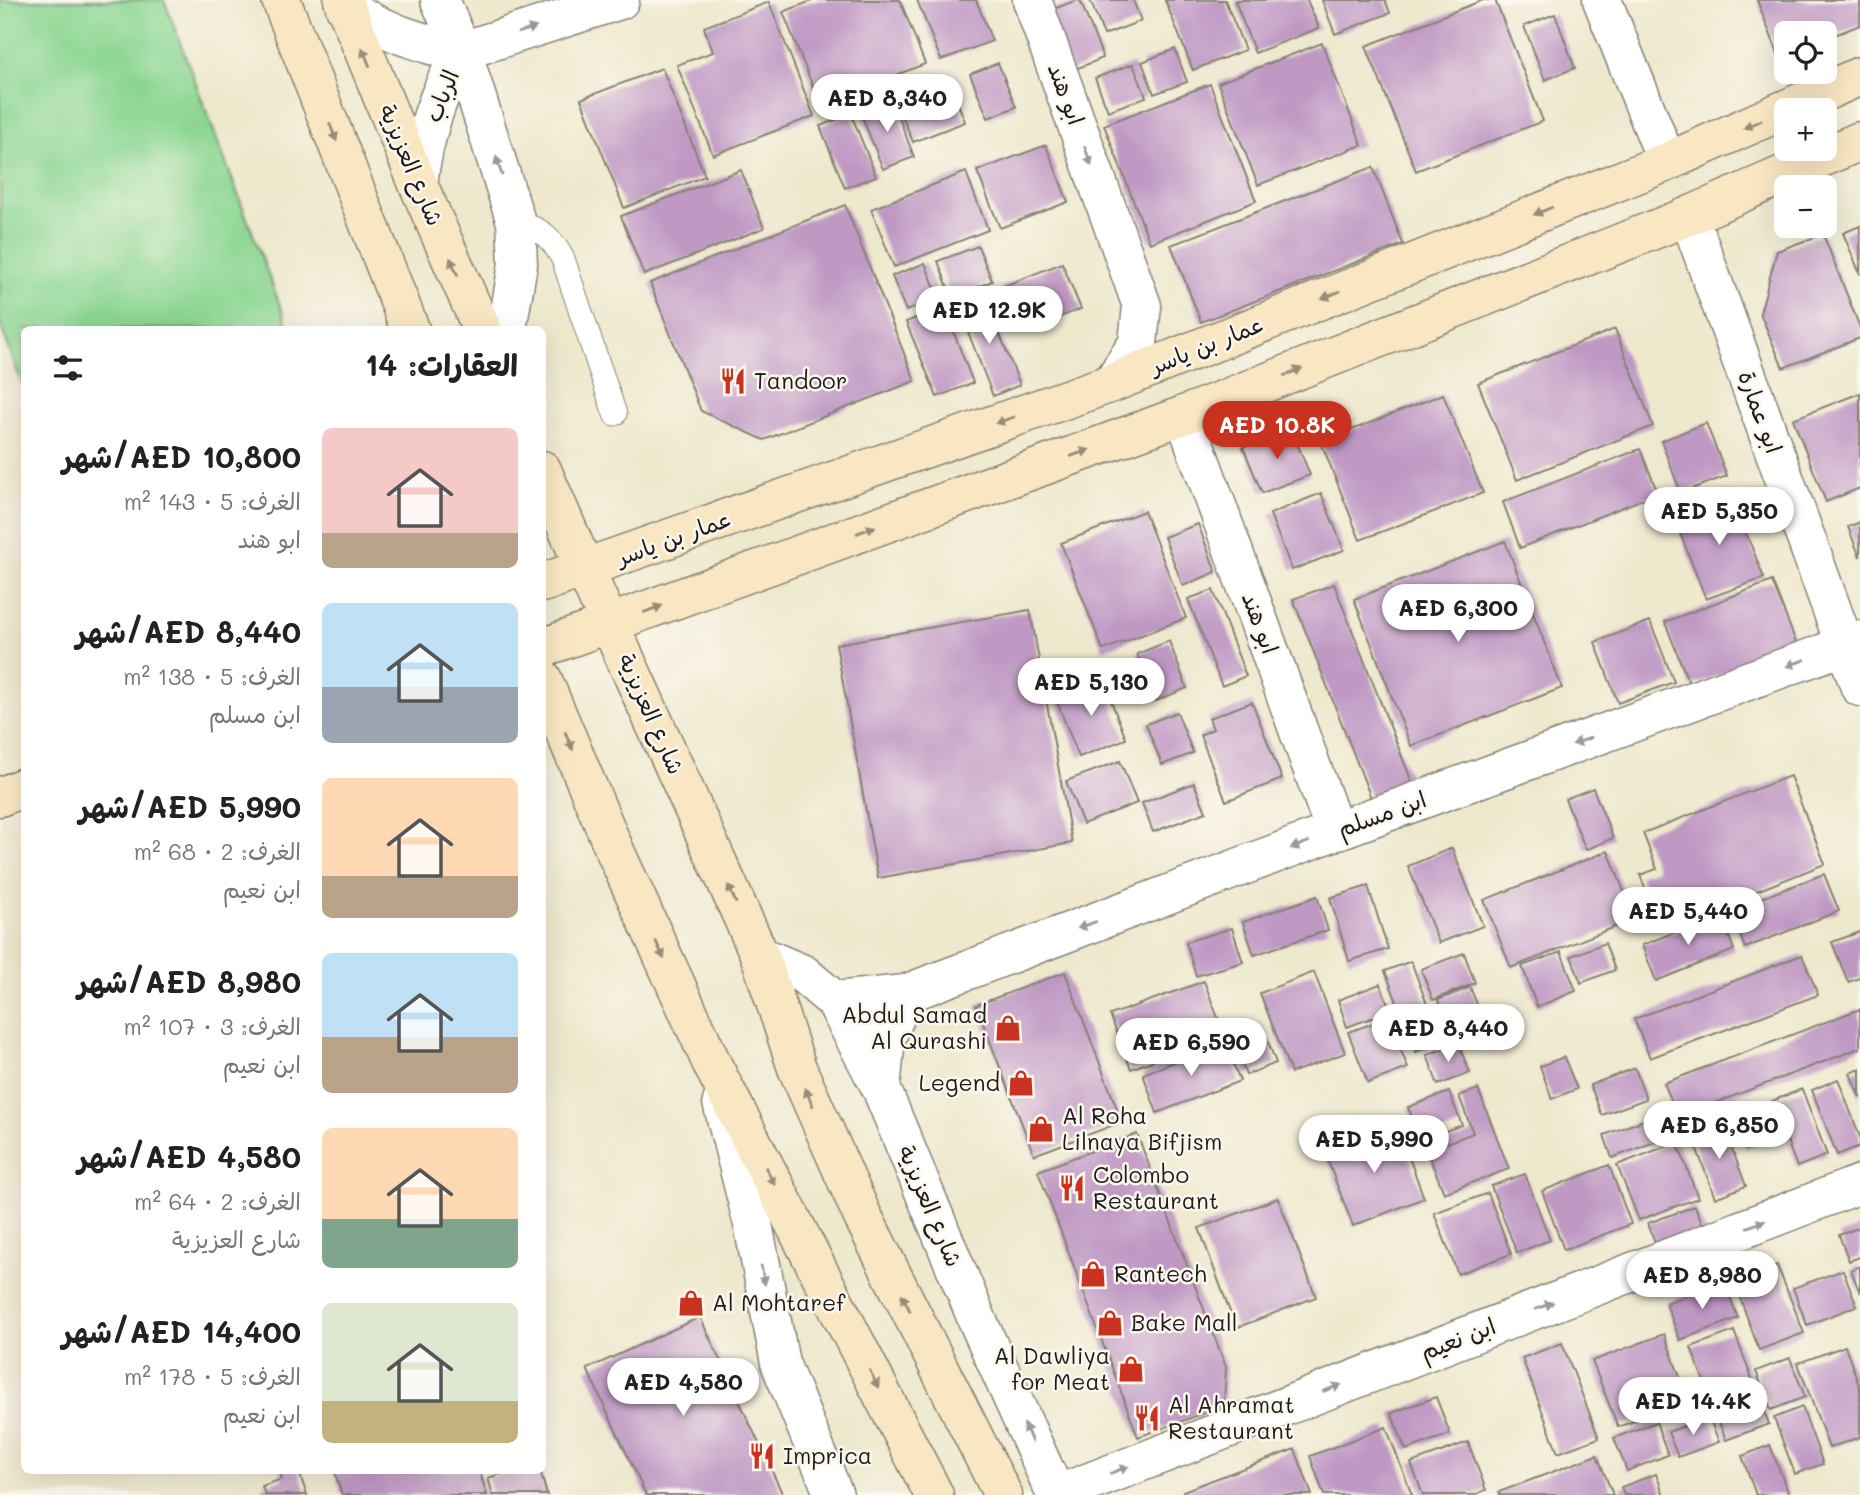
<!DOCTYPE html>
<html lang="ar">
<head>
<meta charset="utf-8">
<style>
	:root { --surface:#fff; --page:#f6f6f6; --text:#222; --muted:#767676; --accent:#c8321e }
	body { margin:0; font-family:Mali,"Playpen Sans Arabic",sans-serif; background:var(--page); color:var(--text); direction:rtl; height:100vh; display:flex; flex-direction:column; font-size:26px; white-space:nowrap }
	* { box-sizing:border-box; margin:0 }
	p { font-size:23px; color:var(--muted) }
	.icon { flex:none; width:38px; height:38px; fill:none; stroke:currentColor; stroke-width:2; stroke-linecap:round; stroke-linejoin:round }
	.map { position:relative; flex:1; overflow:hidden; direction:ltr }
	.details { position:absolute; left:21px; top:326px; width:525px; height:1148px; display:flex; flex-direction:column; background:var(--surface); border-radius:10px; box-shadow:0 7px 28px #0002; direction:rtl }
	.details>* { flex:none }
	.controls { position:absolute; left:1774px; top:21px; display:grid; gap:14px }
	.controls a { display:grid; place-items:center; width:63px; height:63px; border-radius:10px; background:var(--surface); box-shadow:0 7px 28px #0002; font-size:35px }
	.price { position:absolute; translate:-50% -60px; padding:0 16px; border-radius:24px; background:#fff; color:#222; font-size:23px; line-height:46px; filter:drop-shadow(0 2px 4px #0008) }
	.price::after { content:''; position:absolute; left:50%; top:42px; width:21px; height:16px; margin-left:-10px; background:inherit; clip-path:polygon(0 0,100% 0,50% 100%) }
	.price.selected { background:var(--accent); color:#fff }
	ul { padding:0; list-style:none }
	li { display:flex; align-items:center; gap:21px; height:175px; padding:0 28px }
	li span { display:grid; place-items:center; flex:none; width:196px; height:140px; border-radius:10px; color:#555 }
	li>.icon { margin-inline-start:auto }
	span .icon { width:84px; height:84px; fill:#fffc; stroke-width:1 }
	li b { font-size:30px }
	h2 { display:flex; justify-content:space-between; align-items:center; height:84px; padding:0 28px; font-size:30px }
	.map>svg:first-child { display:block }
</style>
</head>
<body>
<div class="map">
<svg width="1860" height="1495" viewBox="0 0 1860 1495">
	<rect width="100%" height="100%" fill="#fbf7ec"/>
	<filter id="ink" filterUnits="userSpaceOnUse"><feTurbulence type="fractalNoise" baseFrequency=".0143" numOctaves="2"/><feDisplacementMap in="SourceGraphic" scale="14" xChannelSelector="R" yChannelSelector="G"/><feConvolveMatrix kernelMatrix="1 2 1 2 8 2 1 2 1" color-interpolation-filters="sRGB"/></filter>
	<filter id="wash" filterUnits="userSpaceOnUse"><feTurbulence type="fractalNoise" baseFrequency=".00686" numOctaves="4" result="noise"/><feDisplacementMap in="SourceGraphic" scale="28" xChannelSelector="R" yChannelSelector="G"/><feGaussianBlur stdDeviation="1.57" result="paint"/><feColorMatrix in="noise" values="0 0 0 0 0 0 0 0 0 0 0 0 0 0 0 0 0 1.4 0 .05"/><feComposite in="paint" operator="in"/></filter>
	<g filter="url(#wash)">
		<rect width="100%" height="100%" fill="#eee8cd"/>
		<path fill="#8bd692" stroke="#547957" stroke-width="2" d="M0,0h164l125,329h-265v60l-24,-65z"/>
		<g id="blocks">
			<path fill="#bf98c4" d="M814,0h86l25,64 -105,40 -37,-92z
				M917,0h59l16,41 -51,19z
				M1077,0h3l23,58 -32,13 -23,-60z
				M1090,0h43l8,21 -37,14z
				M1165,0h60l20,50 -52,20z
				M1239,0h68l12,28 -64,25 -20,-52z
				M1322,0h63l5,13 -55,21z
				M1483,0h12l48,121 -127,50 -50,-125z
				M1757,0h103v25l-35,14v-6h-38v21l-8,2z
				M769,2l45,114 -101,39 -36,-90 36,-13 -9,-25z
				M1555,14l20,54 -30,12 -21,-54z
				M1322,43l40,102 -104,40 -40,-102z
				M1175,49l12,33 -33,12 -12,-32z
				M998,63l18,44 -28,11 -18,-44z
				M1133,64l13,33 -38,14 -13,-33z
				M662,68l43,108 -81,32 -43,-109z
				M948,77l17,45 -52,20 -18,-43z
				M1210,84l46,117 -106,42 -46,-118z
				M892,99l22,58 -31,12 -23,-58z
				M851,114l25,62 -31,12 -25,-62z
				M1046,145l22,57 -68,26 -23,-57z
				M1373,167l30,77 -202,78 -30,-77z
				M741,170l23,58 -120,47 -23,-59z
				M966,172l22,58 -94,37 -23,-58z
				M845,205l70,176 -151,59 -63,-29 -51,-128z
				M1860,226v48l-17,-41z
				M1823,234l37,94v10l-77,30 -23,-55 17,-62z
				M978,246l14,35 -40,17 -14,-37z
				M925,263l14,35 -33,13 -14,-35z
				M1062,263l19,46 -63,24 -17,-46z
				M984,295l36,90 -27,11 -35,-90z
				M944,307l29,76 -36,14 -31,-75z
				M1615,329l38,97 -136,54 -39,-97z
				M1860,393v95l-34,14 -33,-83z
				M1443,394l40,99 -123,47 -39,-98z
				M1706,423l21,53 -46,17 -20,-52z
				M1291,428l19,47 -48,18 -19,-46z
				M1640,449l18,44 -138,55 -17,-46z
				M1321,493l23,57 -52,20 -22,-56z
				M1731,495l33,83 -58,21 -32,-81z
				M1144,511l42,107 -83,32 -42,-107z
				M1860,522v35l-12,-30z
				M1198,524l18,48 -33,14 -19,-49z
				M1505,541l57,147 -151,58 -57,-147z
				M1772,581l25,64 -107,41 -25,-64z
				M1334,584l78,198 -41,16 -78,-199z
				M1213,590l33,86 -24,10 -34,-87z
				M1030,610l42,233 -194,35 -42,-234z
				M1650,621l24,61 -56,21 -23,-61z
				M1169,641l18,47 -31,13 -19,-47z
				M1102,678l24,61 -47,18 -24,-60z
				M1252,702l30,77 -56,22 -26,-66 13,-6 -4,-11z
				M1177,712l16,41 -31,12 -16,-41z
				M1120,761l17,42 -54,21 -17,-43z
				M1790,776l35,88 -147,58 -5,-13 -17,7 -16,-41 17,-6 -14,-36z
				M1194,783l12,29 -53,20 -11,-29z
				M1593,788l20,50 -27,12 -21,-51z
				M1452,848l31,78 -44,17 -31,-77z
				M1608,851l27,68 -124,49 -27,-68z
				M1824,874l15,37 -94,37 -15,-38z
				M1368,886l20,63 -39,12 -19,-63z
				M1317,896l11,34 -74,25 -11,-33z
				M1721,914l13,36 -78,31 -14,-36z
				M1232,928l11,34 -47,14 -10,-34z
				M1860,932v46l-12,4 -16,-40z
				M1605,943l10,27 -34,13 -10,-27z
				M1561,952l15,39 -39,16 -15,-41z
				M1464,953l11,30 -42,17 -12,-31z
				M1802,955l16,40 -168,63 -16,-39z
				M1411,961l30,81 -25,10 -31,-81z
				M1065,972l57,150 -88,33 -58,-150z
				M1314,972l31,81 -54,20 -31,-80z
				M1204,981l20,53 -93,35 -21,-54z
				M1380,984l11,27 -44,16 -9,-27z
				M1470,987l8,20 -33,13 -7,-20z
				M1860,1009v39l-182,69 -14,-34z
				M1388,1018l20,50 -40,15 -20,-51z
				M1263,1028l13,35 -30,12 -14,-35z
				M1225,1042l15,39 -83,32 -14,-39z
				M1458,1043l12,30 -32,12 -11,-30z
				M1564,1057l13,32 -25,10 -12,-33z
				M1635,1068l11,31 -44,16 -12,-30z
				M1860,1069v29l-10,-25z
				M1838,1079l22,58v9l-23,9 -25,-65z
				M1478,1089l31,80 -65,24 -17,-42 46,-18 -14,-37z
				M1802,1089l25,66 -30,12 -25,-66z
				M1449,1092l13,33 -41,15 -13,-33z
				M1765,1104l12,34 -31,11 -12,-33z
				M1662,1113l9,23 -59,22 -8,-23z
				M1397,1125l27,73 -71,28 -29,-75z
				M1723,1125l23,61 -31,12 -23,-62z
				M1137,1134l89,233 -2,39 -86,31 -100,-266z
				M1677,1142l21,56 -59,22 -22,-55z
				M1609,1165l22,59 -67,26 -22,-59z
				M1525,1174l25,66 -33,13 -26,-67z
				M1488,1193l23,61 -53,20 -24,-61z
				M1278,1198l38,99 -80,31 -37,-100z
				M1695,1206l11,27 -48,18 -10,-28z
				M1860,1227v30l-11,4 -10,-26z
				M1777,1265l27,68 -45,17 -25,-69z
				M1860,1266v27l-9,-23z
				M1843,1270l14,36 -50,19 -14,-37z
				M1724,1282l14,36 -58,22 -14,-37z
				M700,1317l83,178h-137l-59,-126z
				M1734,1331l35,93 -43,16 -35,-93z
				M1664,1334l25,67 -71,26 -26,-66z
				M1562,1343l37,95 -41,15 -36,-95z
				M1845,1346l15,42v49l-31,11 -31,-85z
				M1790,1358l15,39 -34,13 -15,-39z
				M1436,1397l14,37 -44,16 -15,-37z
				M1802,1407l21,57 -28,10 -21,-56z
				M1709,1417l10,25 -41,15 -10,-25z
				M1656,1422l12,33 -41,16 -13,-33z
				M1386,1427l26,68h-88l-14,-39z
				M1468,1442l18,48 -12,5h-51l-12,-32z
				M1770,1445l19,50h-33l-14,-39z
				M1295,1449l17,46h-127l-2,-4z
				M1597,1455l16,40h-113l-1,-3z
				M279,1470h19l9,25h-42l-3,-9 20,-7z
				M334,1470h145l8,25h-145z
				M514,1470h26l7,25h-54l-5,-17z
				M1656,1474l8,21h-40l-3,-8z"/>
		</g>
	</g>
	<g filter="url(#ink)">
		<use href="#blocks" fill-opacity="0" stroke="#858274" stroke-width="2"/>
		<g fill="none" stroke-linecap="round" stroke-linejoin="round">
			<g stroke="#858274" stroke-width="25">
				<path id="lane" d="M516,222c25,7 34,13 47,37l52,155"/>
			</g>
			<g stroke="#858274" stroke-width="41">
				<path id="street" d="M440,0l22,51 54,171 2,42 -11,65
					M1032,0l110,306 -4,37 -26,40
					M1602,0l65,162
					M345,7l28,16 28,12 30,10 31,6 158,-51
					M418,184c6,-49 19,-90 44,-133
					M1689,216l171,471
					M1184,415l151,416
					M760,956l43,18 32,27 46,87 98,236 77,171
					M835,1001l70,-7 430,-163 525,-191
					M881,1088l5,-50 19,-44
					M722,1102l31,122 27,139 54,132
					M1056,1495l804,-311"/>
			</g>
			<g stroke="#858274" stroke-width="41">
				<path id="secondary" d="M281,0l129,329
					M343,0l75,184 64,145
					M542,470l43,100 175,386 37,112 65,147 141,280
					M542,583l570,-200 555,-221 193,-86
					M542,648l642,-233 505,-199 171,-75
					M542,678l73,173 98,215 221,429
					M0,797l24,-10"/>
			</g>
			<use href="#lane" stroke="#fff" stroke-width="23"/>
			<use href="#street" stroke="#fff" stroke-width="38"/>
			<use href="#secondary" stroke="#f9e7c3" stroke-width="38"/>
		</g>
		<defs><path id="oneway-solid" d="M-6-.8H1V-3.2L6.5 0L1 3.2V.8H-6Z" transform="scale(1.75)"/></defs>
		<g fill="#999">
			<use href="#oneway-solid" transform="translate(527 30) rotate(-18)"/>
			<use href="#oneway-solid" transform="translate(1088 156) rotate(70)"/>
			<use href="#oneway-solid" transform="translate(499 166) rotate(-108)"/>
			<use href="#oneway-solid" transform="translate(1796 663) rotate(160)"/>
			<use href="#oneway-solid" transform="translate(1582 741) rotate(160)"/>
			<use href="#oneway-solid" transform="translate(1300 845) rotate(159)"/>
			<use href="#oneway-solid" transform="translate(1087 925) rotate(159)"/>
			<use href="#oneway-solid" transform="translate(1756 1224) rotate(-21)"/>
			<use href="#oneway-solid" transform="translate(763 1275) rotate(79)"/>
			<use href="#oneway-solid" transform="translate(1544 1306) rotate(-21)"/>
			<use href="#oneway-solid" transform="translate(1332 1388) rotate(-21)"/>
			<use href="#oneway-solid" transform="translate(1028 1433) rotate(-114)"/>
			<use href="#oneway-solid" transform="translate(1119 1470) rotate(-21)"/>
		</g>
		<g fill="#968c78">
			<use href="#oneway-solid" transform="translate(366 57) rotate(-112)"/>
			<use href="#oneway-solid" transform="translate(1753 124) rotate(156)"/>
			<use href="#oneway-solid" transform="translate(333 132) rotate(69)"/>
			<use href="#oneway-solid" transform="translate(1543 211) rotate(158)"/>
			<use href="#oneway-solid" transform="translate(454 267) rotate(-114)"/>
			<use href="#oneway-solid" transform="translate(1331 295) rotate(158)"/>
			<use href="#oneway-solid" transform="translate(1293 372) rotate(-22)"/>
			<use href="#oneway-solid" transform="translate(1005 420) rotate(161)"/>
			<use href="#oneway-solid" transform="translate(1080 453) rotate(-20)"/>
			<use href="#oneway-solid" transform="translate(866 530) rotate(-20)"/>
			<use href="#oneway-solid" transform="translate(653 609) rotate(-20)"/>
			<use href="#oneway-solid" transform="translate(569 741) rotate(67)"/>
			<use href="#oneway-solid" transform="translate(732 894) rotate(-114)"/>
			<use href="#oneway-solid" transform="translate(660 950) rotate(65)"/>
			<use href="#oneway-solid" transform="translate(809 1097) rotate(-114)"/>
			<use href="#oneway-solid" transform="translate(770 1176) rotate(63)"/>
			<use href="#oneway-solid" transform="translate(906 1303) rotate(-117)"/>
			<use href="#oneway-solid" transform="translate(874 1379) rotate(63)"/>
		</g>
	</g>
	<defs>
		<g id="restaurant-bare" transform="scale(2.1)"><path d="M-5-6h1v4h1v-4h1v4h1v-4h1v5L-1.5 .5V6h-2V.5L-5-1ZM5-6V6H3V1.5H1.5Q1.5-4 5-6Z" fill="#c8321e" stroke="#fbf7ec" stroke-width="2.5" paint-order="stroke"/></g>
		<g id="shop-bare" transform="scale(2.1)"><path d="M-5-2.5h2.3a2.7 3.5 0 0 1 5.4 0H5L5.5 6h-11ZM-1.5-2.5h3a1.5 2.3 0 0 0-3 0Z" fill="#c8321e" stroke="#fbf7ec" stroke-width="2.5" paint-order="stroke"/></g>
	</defs>
	<g fill-rule="evenodd">
		<use href="#restaurant-bare" x="733" y="381"/>
		<use href="#shop-bare" x="1008" y="1028"/>
		<use href="#shop-bare" x="1021" y="1083"/>
		<use href="#shop-bare" x="1041" y="1129"/>
		<use href="#restaurant-bare" x="1072" y="1188"/>
		<use href="#shop-bare" x="1093" y="1274"/>
		<use href="#shop-bare" x="691" y="1303"/>
		<use href="#shop-bare" x="1110" y="1323"/>
		<use href="#shop-bare" x="1131" y="1369"/>
		<use href="#restaurant-bare" x="1147" y="1418"/>
		<use href="#restaurant-bare" x="762" y="1456"/>
	</g>
	<g text-anchor="middle" stroke-width="5" stroke-linejoin="round" paint-order="stroke">
		<g font-size="23" fill="#1c1c1c" stroke="#fbf7ec">
			<text transform="translate(1066 94) rotate(70)" y="8">ابو هند</text>
			<text transform="translate(442 96) rotate(-68)" y="8">الرباب</text>
			<text transform="translate(411 165) rotate(67)" y="8">شارع العزيزية</text>
			<text transform="translate(1207 345) rotate(-22)" y="8">عمار بن ياسر</text>
			<text transform="translate(1760 412) rotate(70)" y="8">ابو عمارة</text>
			<text transform="translate(674 538) rotate(-20)" y="8">عمار بن ياسر</text>
			<text transform="translate(1260 623) rotate(70)" y="8">ابو هند</text>
			<text transform="translate(651 714) rotate(66)" y="8">شارع العزيزية</text>
			<text transform="translate(1382 814) rotate(-20)" y="8">ابن مسلم</text>
			<text transform="translate(930 1206) rotate(67)" y="8">شارع العزيزية</text>
			<text transform="translate(1458 1339) rotate(-21)" y="8">ابن نعيم</text>
		</g>
		<g font-size="23" fill="#1c1c1c" stroke="#fbf7ec" text-anchor="start">
			<text x="754" y="389">Tandoor</text>
			<text x="987" y="1023" text-anchor="end">Abdul Samad<tspan x="987" dy="26">Al Qurashi</tspan></text>
			<text x="1000" y="1091" text-anchor="end">Legend</text>
			<text x="1062" y="1124">Al Roha<tspan x="1062" dy="26">Lilnaya Bifjism</tspan></text>
			<text x="1093" y="1183">Colombo<tspan x="1093" dy="26">Restaurant</tspan></text>
			<text x="1114" y="1282">Rantech</text>
			<text x="712" y="1311">Al Mohtaref</text>
			<text x="1131" y="1331">Bake Mall</text>
			<text x="1110" y="1364" text-anchor="end">Al Dawliya<tspan x="1110" dy="26">for Meat</tspan></text>
			<text x="1168" y="1413">Al Ahramat<tspan x="1168" dy="26">Restaurant</tspan></text>
			<text x="783" y="1464">Imprica</text>
		</g>
	</g>
</svg>
<div class="controls">
<a><svg class="icon" aria-label="locate" viewBox="0 0 24 24"><circle cx="12" cy="12" r="6"/><path d="M12 2v4M12 18v4M2 12h4M18 12h4"/></svg></a>
<a>+</a>
<a>−</a>
</div>
<b class="price" style="left:887px;top:134px">AED 8,340</b>
<b class="price" style="left:989px;top:346px">AED 12.9K</b>
<b class="price selected" style="left:1277px;top:461px">AED 10.8K</b>
<b class="price" style="left:1719px;top:547px">AED 5,350</b>
<b class="price" style="left:1458px;top:644px">AED 6,300</b>
<b class="price" style="left:1091px;top:718px">AED 5,130</b>
<b class="price" style="left:1688px;top:947px">AED 5,440</b>
<b class="price" style="left:1448px;top:1064px">AED 8,440</b>
<b class="price" style="left:1191px;top:1078px">AED 6,590</b>
<b class="price" style="left:1719px;top:1161px">AED 6,850</b>
<b class="price" style="left:1374px;top:1175px">AED 5,990</b>
<b class="price" style="left:1702px;top:1311px">AED 8,980</b>
<b class="price" style="left:683px;top:1418px">AED 4,580</b>
<b class="price" style="left:1693px;top:1437px">AED 14.4K</b>
<section class="details">
<h2>العقارات: 14<svg class="icon" aria-label="filters" viewBox="0 0 24 24"><path d="M4 7h16M4 17h16"/><circle cx="9" cy="7" r="2"/><circle cx="15" cy="17" r="2"/></svg></h2>
<ul>
<li><span style="background:linear-gradient(#f6c9c9 75%,#b9a48a 0)"><svg class="icon" aria-label="home" viewBox="0 0 24 24"><path d="M3 11l9-7 9 7M6 9v11h12V9"/></svg></span><div><b>AED 10,800/شهر</b><p>الغرف: 5 · 143 m²</p><p>ابو هند</p></div></li>
<li><span style="background:linear-gradient(#bfe0f5 60%,#9aa5b1 0)"><svg class="icon" aria-label="home" viewBox="0 0 24 24"><path d="M3 11l9-7 9 7M6 9v11h12V9"/></svg></span><div><b>AED 8,440/شهر</b><p>الغرف: 5 · 138 m²</p><p>ابن مسلم</p></div></li>
<li><span style="background:linear-gradient(#ffd9b3 70%,#b9a48a 0)"><svg class="icon" aria-label="home" viewBox="0 0 24 24"><path d="M3 11l9-7 9 7M6 9v11h12V9"/></svg></span><div><b>AED 5,990/شهر</b><p>الغرف: 2 · 68 m²</p><p>ابن نعيم</p></div></li>
<li><span style="background:linear-gradient(#bfe0f5 60%,#b9a48a 0)"><svg class="icon" aria-label="home" viewBox="0 0 24 24"><path d="M3 11l9-7 9 7M6 9v11h12V9"/></svg></span><div><b>AED 8,980/شهر</b><p>الغرف: 3 · 107 m²</p><p>ابن نعيم</p></div></li>
<li><span style="background:linear-gradient(#ffd9b3 65%,#7fa58c 0)"><svg class="icon" aria-label="home" viewBox="0 0 24 24"><path d="M3 11l9-7 9 7M6 9v11h12V9"/></svg></span><div><b>AED 4,580/شهر</b><p>الغرف: 2 · 64 m²</p><p>شارع العزيزية</p></div></li>
<li><span style="background:linear-gradient(#dfe7d0 70%,#c2b280 0)"><svg class="icon" aria-label="home" viewBox="0 0 24 24"><path d="M3 11l9-7 9 7M6 9v11h12V9"/></svg></span><div><b>AED 14,400/شهر</b><p>الغرف: 5 · 178 m²</p><p>ابن نعيم</p></div></li>
</ul>
</section>
</div>
</body>
</html>
